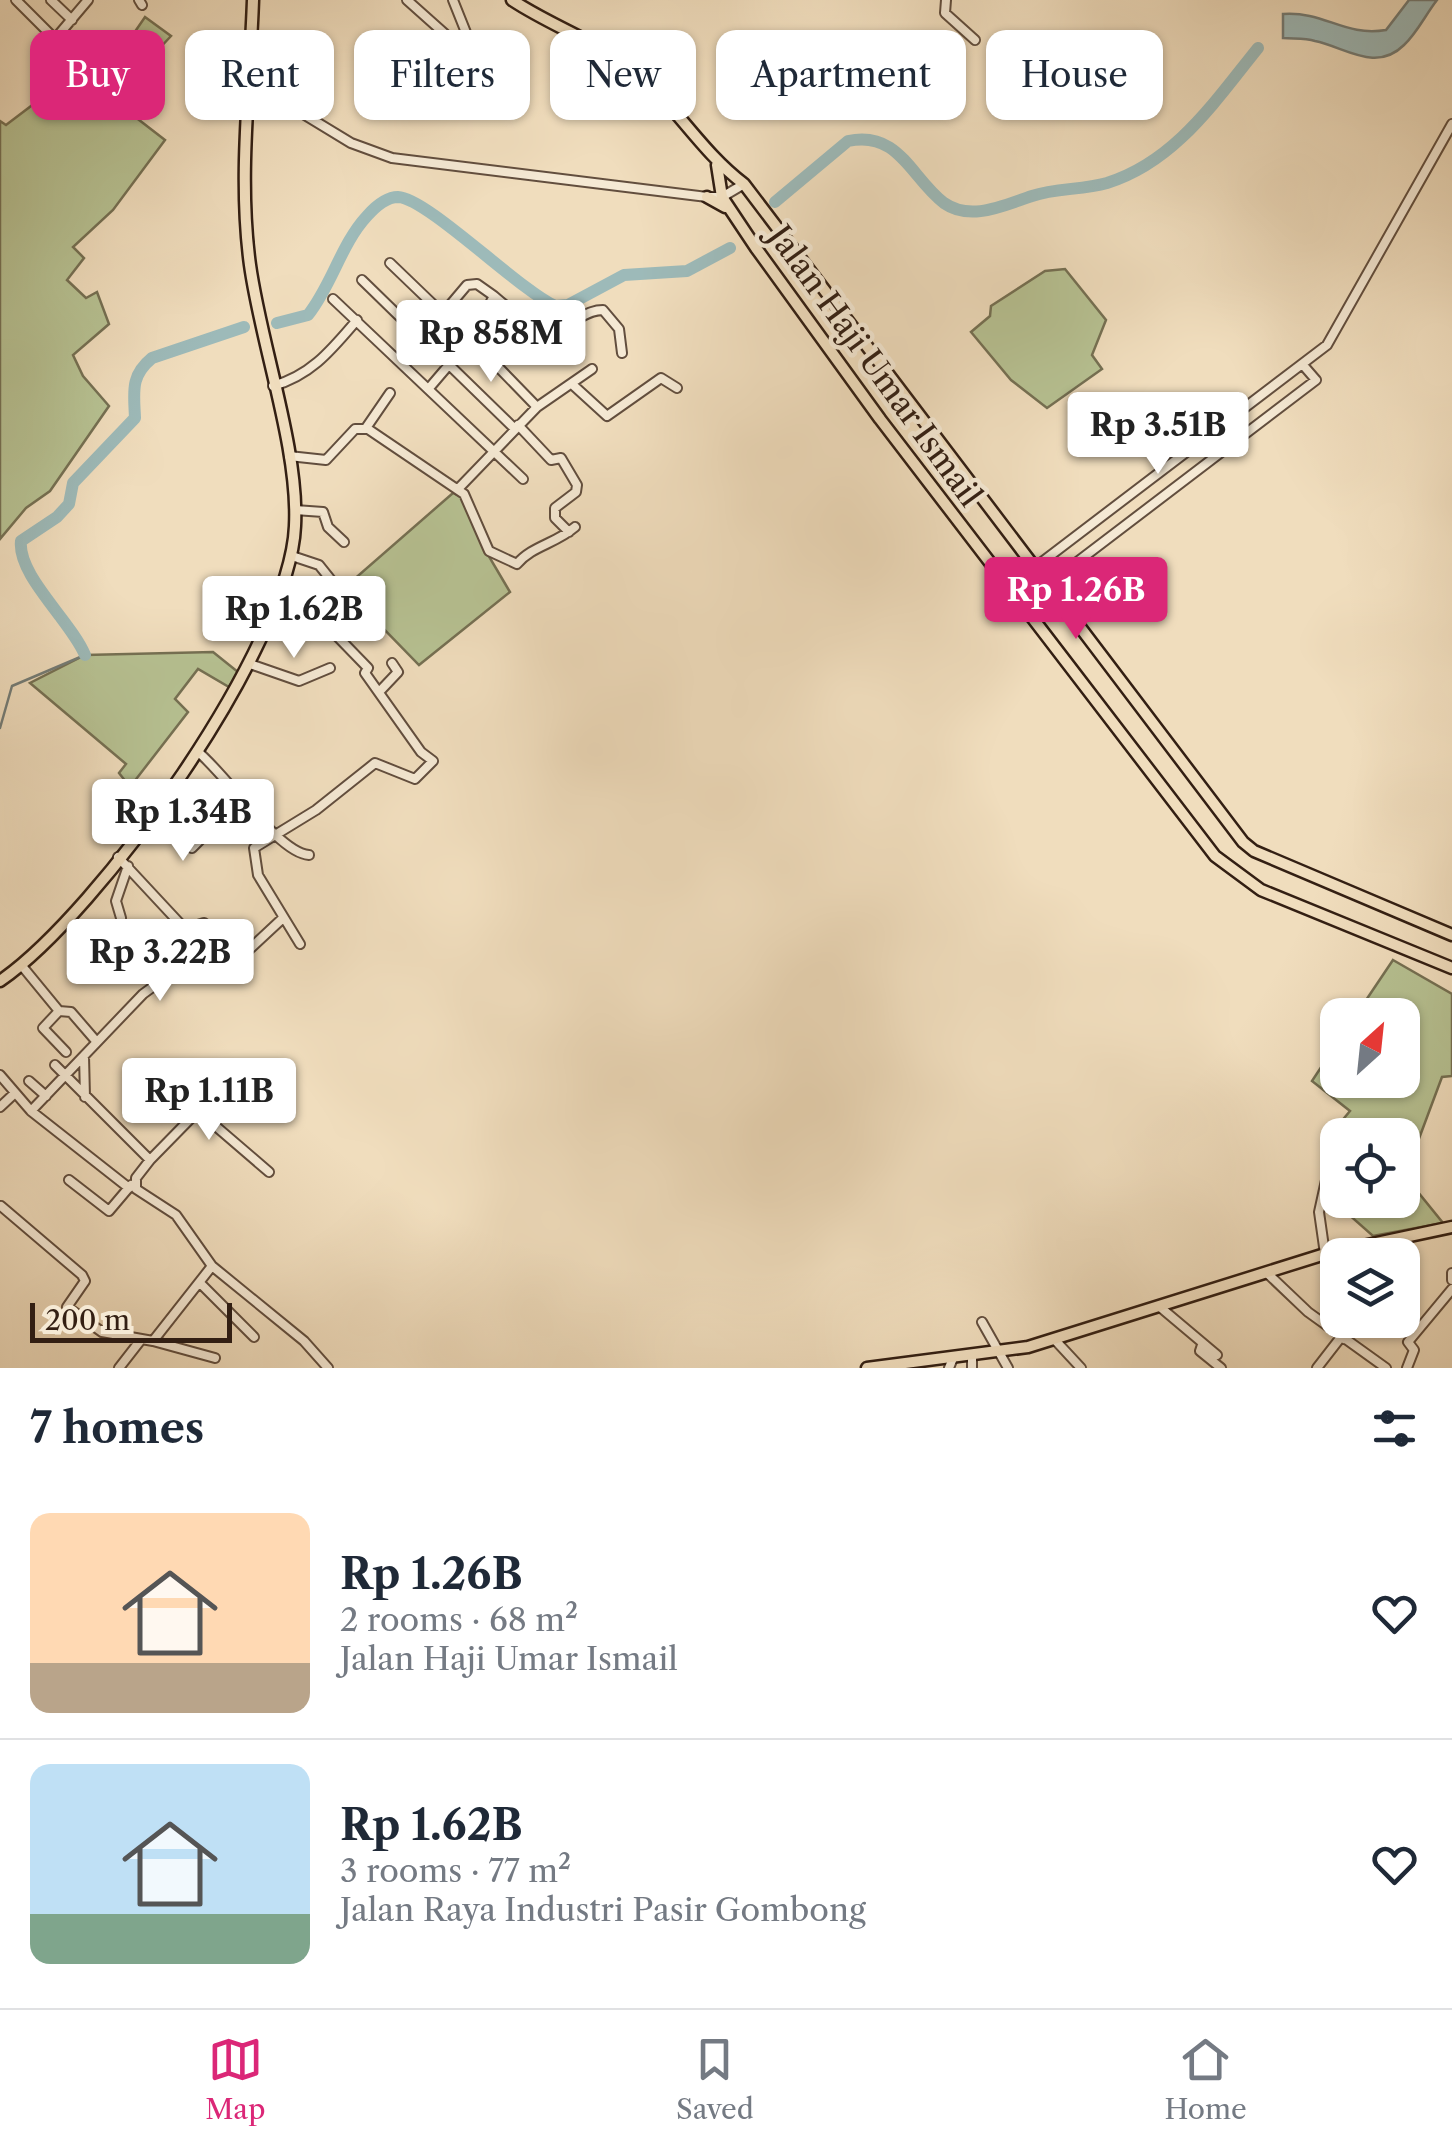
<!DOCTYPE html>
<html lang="en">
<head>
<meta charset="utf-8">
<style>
	:root { --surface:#fff; --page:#f2f2f3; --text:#1f2937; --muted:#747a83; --line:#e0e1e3; --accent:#db2777 }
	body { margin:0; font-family:"Libre Caslon Text",serif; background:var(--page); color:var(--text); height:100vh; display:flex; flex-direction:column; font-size:38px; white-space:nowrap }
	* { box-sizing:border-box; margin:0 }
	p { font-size:32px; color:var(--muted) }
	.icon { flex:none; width:55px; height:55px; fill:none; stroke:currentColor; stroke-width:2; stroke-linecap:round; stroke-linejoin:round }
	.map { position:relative; height:1368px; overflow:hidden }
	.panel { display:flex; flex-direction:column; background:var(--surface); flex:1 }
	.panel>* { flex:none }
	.banner { position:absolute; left:30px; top:30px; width:1392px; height:90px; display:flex; gap:20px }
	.needle { width:65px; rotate:27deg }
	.buttons { position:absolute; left:1320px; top:998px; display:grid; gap:20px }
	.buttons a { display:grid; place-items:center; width:100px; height:100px; border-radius:20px; background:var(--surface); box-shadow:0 2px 8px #0004; font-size:50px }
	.scale { position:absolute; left:30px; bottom:25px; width:202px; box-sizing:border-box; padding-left:10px; border:5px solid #331f13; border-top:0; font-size:28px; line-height:35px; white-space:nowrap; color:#331f13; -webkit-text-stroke:8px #f5e9d4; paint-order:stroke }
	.price { position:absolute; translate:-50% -85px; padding:0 22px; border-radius:10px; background:#fff; color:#222; font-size:32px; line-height:65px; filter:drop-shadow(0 2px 5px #0008) }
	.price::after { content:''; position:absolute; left:50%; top:60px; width:30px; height:22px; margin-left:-15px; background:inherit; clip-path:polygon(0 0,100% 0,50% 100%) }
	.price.on { background:var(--accent); color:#fff }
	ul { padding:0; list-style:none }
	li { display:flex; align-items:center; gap:30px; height:250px; padding:0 30px }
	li+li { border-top:2px solid var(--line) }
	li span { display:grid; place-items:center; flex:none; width:280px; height:200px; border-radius:20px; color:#555 }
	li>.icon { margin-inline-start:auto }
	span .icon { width:120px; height:120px; fill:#fffc; stroke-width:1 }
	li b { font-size:42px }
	h2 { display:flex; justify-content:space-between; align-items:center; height:120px; padding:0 30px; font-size:42px }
	.pill { padding:0 35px; border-radius:20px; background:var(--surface); box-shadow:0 2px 8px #0004; font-size:35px; line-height:90px }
	.pill.on { background:var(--accent); color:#fff }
	.menu { display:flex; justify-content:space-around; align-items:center; height:140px; border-top:2px solid var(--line); background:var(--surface); font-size:28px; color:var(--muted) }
	.menu a { display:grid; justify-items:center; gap:5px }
	.menu .on { color:var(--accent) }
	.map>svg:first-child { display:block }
</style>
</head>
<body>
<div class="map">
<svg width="1452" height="1368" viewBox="0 0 1452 1368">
	<rect width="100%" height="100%" fill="#f0ddbd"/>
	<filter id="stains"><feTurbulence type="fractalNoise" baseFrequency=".002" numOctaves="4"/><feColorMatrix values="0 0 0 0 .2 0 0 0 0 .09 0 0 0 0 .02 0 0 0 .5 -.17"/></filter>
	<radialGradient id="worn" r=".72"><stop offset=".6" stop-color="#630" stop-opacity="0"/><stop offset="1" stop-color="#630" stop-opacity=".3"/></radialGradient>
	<path fill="#b7c293" stroke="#757053" stroke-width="2.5" d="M145,17l26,19 -59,63 53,41 -52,70 -40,37 11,11 -17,22 19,18 11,-6 12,32 -36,31 10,21 26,30 -59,85 -24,17 -26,31v-418l6,4 25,-19 35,-40 29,24z
		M1065,269l41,51 -14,35 10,14 -55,39 -36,-28 -40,-48 19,-16 1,-10 54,-35z
		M453,493l10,5 18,45 29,49 -91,73 -75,-77z
		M213,652l25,20 -9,15 -31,-18 -23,30 13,13 -58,75 -11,-14 7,-9 -96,-81 55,-28z
		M1393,960l59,34v82l-10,1 -37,99 38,47 -70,13 -26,-23 6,-13h49v-65h-64l-1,11 -11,-6 24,-29 -38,-30 25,-38 1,37h64v-65h-46z"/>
	<path fill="#9dbab9" stroke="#737c77" stroke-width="2.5" d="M1409,0h28c-11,14 -20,33 -33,45 -28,28 -59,2 -89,-4 -10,-3 -21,-2 -32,-3v-24c42,-3 61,23 103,16z"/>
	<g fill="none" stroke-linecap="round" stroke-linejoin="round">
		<path stroke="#737c77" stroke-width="2.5" d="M0,728l12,-42 73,-31"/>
		<path stroke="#9dbab9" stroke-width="12" d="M775,202l73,-61c51,-11 63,37 96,62 27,19 60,2 88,-7 24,-8 50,-6 75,-13 68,-21 108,-82 151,-135
			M277,323l31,-8c24,-30 33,-71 59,-99 8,-9 19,-19 31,-19 29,1 120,92 157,109l13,-1 56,-30 63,-4 43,-23
			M85,655c-14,-34 -68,-80 -64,-114l36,-24 12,-13 4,-21 62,-65c-1,-26 -5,-42 17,-60l92,-31"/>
		<g stroke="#624e3e" stroke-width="12">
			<path id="minor" d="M16,0l39,39 33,-39
				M51,0l21,20
				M139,0l3,5
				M407,0l56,50 4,-15 -14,-35
				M946,0l-1,13 30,27
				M199,76l23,21 26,8
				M249,81l102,62 41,15 315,39h15l22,-13
				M390,263l52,50
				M362,280l153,149
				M494,296c24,21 47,39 79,25 11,-5 18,-11 30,-11l16,19 3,24
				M333,299l190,180
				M487,313l49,45
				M423,337l44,-52 10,-1 17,12 -23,43 -41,48
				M471,339l66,68
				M573,385l34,31 54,-38 16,10
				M273,386c39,-11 59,-37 84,-66
				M518,425l33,35 10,-2 16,27 -1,7 -21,16v10l14,14
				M366,428l24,-35
				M289,456l37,4 29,-31h13l96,65 25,57 28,13c15,-18 38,-20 58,-37
				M458,489l79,-82 55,-38
				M295,510l28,2 5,15 16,15
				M292,556l27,9 12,15
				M1009,587l318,-242 125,-221
				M279,599l23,1 66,68 -3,5 56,79 12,9 -18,18 -40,-16 -59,47 -62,38 4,27 42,69
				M1022,604l294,-224 -13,-15
				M250,664l49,17 31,-13
				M380,691l18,-19 -6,-9
				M197,751c30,24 81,102 112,104
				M150,815l42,33 21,-21
				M118,857l67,72 -16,22 7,19 -33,24 -112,117 98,77
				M121,918l-5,-17 12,-35
				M185,929l19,-6 35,36 44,-41
				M22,966l37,45 12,1 25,29
				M59,1011l-16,17 23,24
				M84,1056l1,41
				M55,1065l95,95 -14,18v11l40,26 36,51 92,75 24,27
				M0,1075l31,36
				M29,1081l17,15
				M0,1107l15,-14
				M150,1160l48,-49 71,61
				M69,1180l40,31 22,-26
				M1,1206l81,69 3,6 -18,26 35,25 51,9 59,-75
				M1325,1254l-6,-42 9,-41
				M1267,1273l41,39 78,56
				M1452,1273v7
				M200,1283l54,54
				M1160,1307l57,48
				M982,1322l26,46
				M1344,1339l15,-19
				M1055,1340l26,28
				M153,1341l62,17
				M1202,1345l-2,6 21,17
				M119,1368l21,-27
				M949,1368l4,-10
				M972,1368v-12
				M1317,1368l24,-31
				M1407,1368l7,-18 -6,-8 44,-53"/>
		</g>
		<g stroke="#331f13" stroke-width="15">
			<path id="major" d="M512,0c42,28 91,43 129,76 37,34 63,78 103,108l499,658 11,9 198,84
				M717,165l5,32 34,51 124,171 335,437 46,34 191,78
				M707,197l18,10
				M0,981c99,-68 290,-334 295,-455 4,-77 -34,-181 -45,-261 -12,-88 0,-177 3,-265
				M867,1368l161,-21 297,-93 127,-27"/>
		</g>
		<use href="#minor" stroke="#f5e9d4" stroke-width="8"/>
		<use href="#major" stroke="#f0ddbd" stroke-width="10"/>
	</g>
	<g text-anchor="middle" stroke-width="9" stroke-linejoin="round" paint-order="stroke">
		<g font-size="32" fill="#331f13" stroke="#f5e9d4">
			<text transform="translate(875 366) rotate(54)" y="11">Jalan Haji Umar Ismail</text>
		</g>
	</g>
	<rect width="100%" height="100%" filter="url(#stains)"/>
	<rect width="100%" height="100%" fill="url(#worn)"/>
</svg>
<div class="buttons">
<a><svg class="needle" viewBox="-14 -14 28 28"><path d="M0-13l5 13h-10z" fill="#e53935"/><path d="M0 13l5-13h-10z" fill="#747a83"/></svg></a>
<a><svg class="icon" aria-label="locate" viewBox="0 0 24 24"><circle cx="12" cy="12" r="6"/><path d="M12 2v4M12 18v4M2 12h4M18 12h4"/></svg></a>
<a><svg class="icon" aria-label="layers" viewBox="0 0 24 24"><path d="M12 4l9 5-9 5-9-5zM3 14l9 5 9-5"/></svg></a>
</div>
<div class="scale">200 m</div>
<b class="price" style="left:491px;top:385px">Rp 858M</b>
<b class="price" style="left:1158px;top:477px">Rp 3.51B</b>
<b class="price on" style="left:1076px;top:642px">Rp 1.26B</b>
<b class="price" style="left:294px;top:661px">Rp 1.62B</b>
<b class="price" style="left:183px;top:864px">Rp 1.34B</b>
<b class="price" style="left:160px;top:1004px">Rp 3.22B</b>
<b class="price" style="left:209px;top:1143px">Rp 1.11B</b>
<div class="banner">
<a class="pill on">Buy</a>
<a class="pill">Rent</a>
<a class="pill">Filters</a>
<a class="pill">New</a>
<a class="pill">Apartment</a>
<a class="pill">House</a>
</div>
</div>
<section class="panel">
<h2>7 homes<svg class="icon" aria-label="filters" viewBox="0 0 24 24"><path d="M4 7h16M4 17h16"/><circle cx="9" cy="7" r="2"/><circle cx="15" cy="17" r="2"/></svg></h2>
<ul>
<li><span style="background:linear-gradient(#ffd9b3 75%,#b9a48a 0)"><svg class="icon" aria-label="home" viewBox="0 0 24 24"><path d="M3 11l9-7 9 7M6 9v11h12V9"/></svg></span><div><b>Rp 1.26B</b><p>2 rooms · 68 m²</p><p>Jalan Haji Umar Ismail</p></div><svg class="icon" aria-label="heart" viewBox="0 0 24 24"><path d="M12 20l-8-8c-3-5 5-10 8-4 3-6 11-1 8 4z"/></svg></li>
<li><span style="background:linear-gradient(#bfe0f5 75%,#7fa58c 0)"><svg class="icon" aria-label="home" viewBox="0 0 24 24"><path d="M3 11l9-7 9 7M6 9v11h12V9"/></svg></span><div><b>Rp 1.62B</b><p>3 rooms · 77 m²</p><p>Jalan Raya Industri Pasir Gombong</p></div><svg class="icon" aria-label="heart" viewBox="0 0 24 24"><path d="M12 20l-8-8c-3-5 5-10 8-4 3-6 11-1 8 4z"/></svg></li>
</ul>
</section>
<nav class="menu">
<a class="on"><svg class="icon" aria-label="map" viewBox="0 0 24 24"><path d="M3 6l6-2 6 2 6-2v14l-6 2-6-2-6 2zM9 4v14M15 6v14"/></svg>Map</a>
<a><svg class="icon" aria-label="saved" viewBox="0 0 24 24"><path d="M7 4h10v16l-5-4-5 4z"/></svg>Saved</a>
<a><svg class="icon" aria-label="home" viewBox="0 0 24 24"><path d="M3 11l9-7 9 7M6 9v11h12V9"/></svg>Home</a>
</nav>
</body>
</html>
